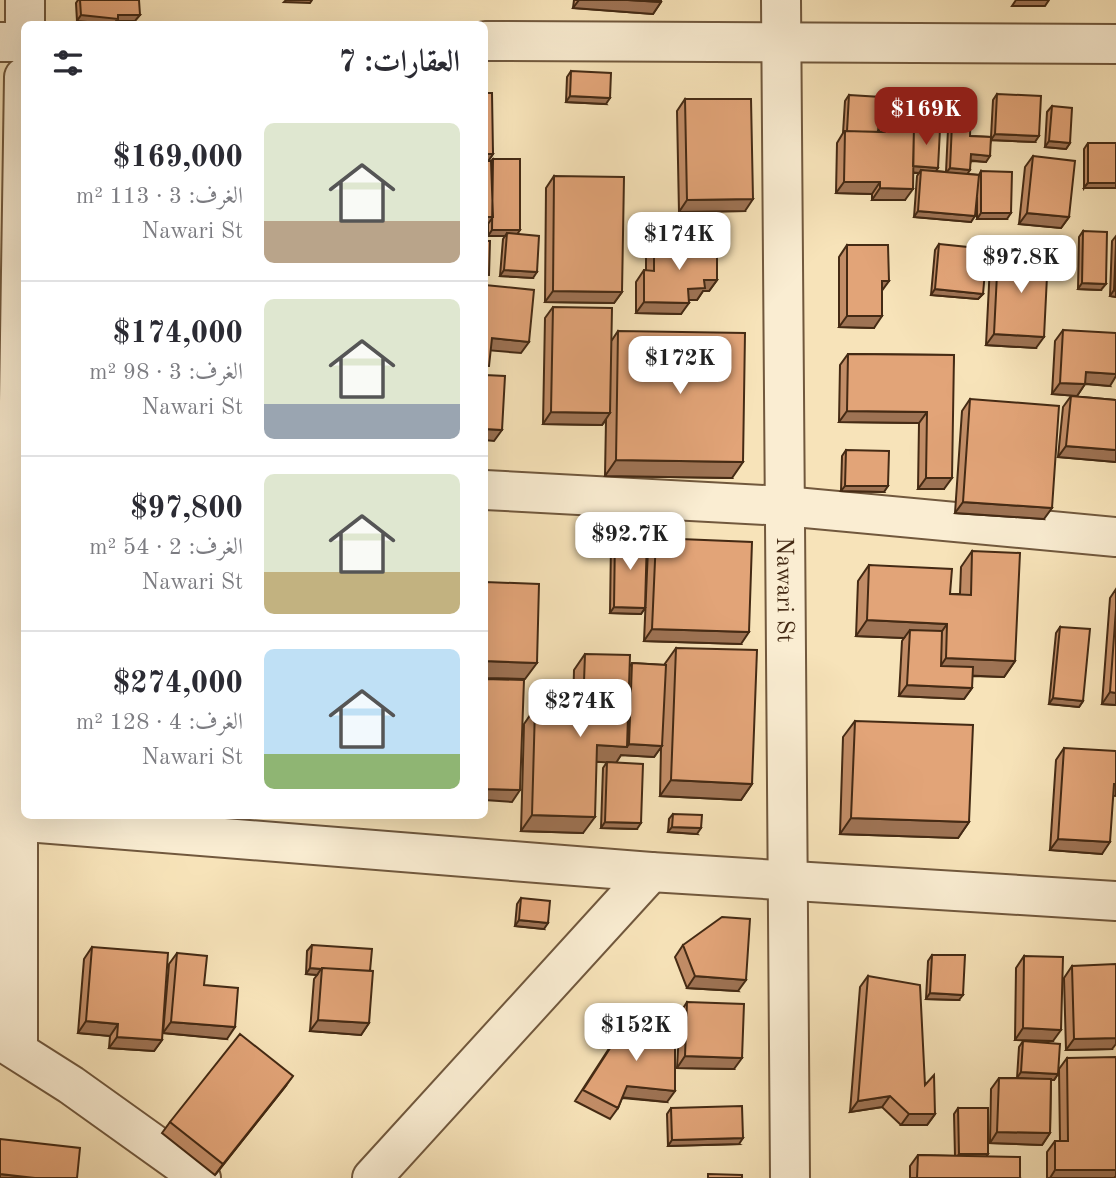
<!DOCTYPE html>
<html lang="ar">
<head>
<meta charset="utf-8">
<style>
	:root { --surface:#fff; --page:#f2f2f3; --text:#2b2b33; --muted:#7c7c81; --line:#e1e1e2; --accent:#8f2418 }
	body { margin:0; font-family:"Old Standard TT",Amiri,serif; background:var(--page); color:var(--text); direction:rtl; height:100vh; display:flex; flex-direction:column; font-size:26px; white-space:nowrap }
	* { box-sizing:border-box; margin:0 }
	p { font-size:23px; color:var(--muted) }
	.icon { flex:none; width:38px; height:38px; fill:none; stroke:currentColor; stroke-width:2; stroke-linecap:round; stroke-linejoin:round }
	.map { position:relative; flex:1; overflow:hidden; direction:ltr }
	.drawer { position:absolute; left:21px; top:21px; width:467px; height:798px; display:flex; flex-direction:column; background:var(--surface); border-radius:10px; box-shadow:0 7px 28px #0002; direction:rtl }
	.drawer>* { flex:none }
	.price { position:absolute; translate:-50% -60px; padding:0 16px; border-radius:14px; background:#fff; color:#222; font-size:23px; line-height:46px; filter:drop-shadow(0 2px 4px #0008) }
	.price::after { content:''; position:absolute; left:50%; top:42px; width:21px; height:16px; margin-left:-10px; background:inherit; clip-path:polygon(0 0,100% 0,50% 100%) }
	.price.selected { background:var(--accent); color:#fff }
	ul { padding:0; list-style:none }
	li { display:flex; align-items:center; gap:21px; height:175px; padding:0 28px }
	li+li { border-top:2px solid var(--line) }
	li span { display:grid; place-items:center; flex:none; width:196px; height:140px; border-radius:10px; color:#555 }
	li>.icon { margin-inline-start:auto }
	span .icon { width:84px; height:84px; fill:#fffc; stroke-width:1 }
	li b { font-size:30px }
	h2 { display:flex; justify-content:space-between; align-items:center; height:84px; padding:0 28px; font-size:30px }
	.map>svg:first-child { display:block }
</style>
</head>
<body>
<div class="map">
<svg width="1116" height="1178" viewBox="0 0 1116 1178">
	<rect width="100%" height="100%" fill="#f7e3b9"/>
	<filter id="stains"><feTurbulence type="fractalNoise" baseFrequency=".00286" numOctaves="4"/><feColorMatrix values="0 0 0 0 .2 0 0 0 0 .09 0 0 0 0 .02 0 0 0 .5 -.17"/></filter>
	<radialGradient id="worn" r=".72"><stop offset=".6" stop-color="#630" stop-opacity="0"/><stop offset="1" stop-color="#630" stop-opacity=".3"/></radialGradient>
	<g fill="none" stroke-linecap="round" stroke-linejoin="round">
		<g stroke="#71583d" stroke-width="42">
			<g id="street">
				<path d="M25,0v24"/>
				<path id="s1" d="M781,0l9,1178"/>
				<path d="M485,41l631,3"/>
				<path d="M0,42h24"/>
				<path d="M485,490l299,16 332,31"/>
				<path d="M0,820l651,52 465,29"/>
				<path d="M0,1040l71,45 130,93"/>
				<path d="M18,1049v-583l6,-389"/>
				<path d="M372,1178l279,-306"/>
			</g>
		</g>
		<use href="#street" stroke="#faedd2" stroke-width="38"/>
	</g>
	<path fill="#c28d67" stroke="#442a14" stroke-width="2" d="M78,0h61l-4,21h-19l-2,3 -37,-3 -1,-18z
		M574,0h87v2l-8,12 -80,-6z
		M571,71l35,33 -40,-2 1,-25z
		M485,93l8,61 -5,7h3l2,-2 24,75 16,44 -33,-2 3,-37 2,-3h-17v-13l-3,5z
		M885,93l18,30 11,5 22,43 10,1 3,-64 4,-6 17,34 21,1 2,-37 4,-6 38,48 -44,-2 -5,22 -15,-1 -4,13 12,1 2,-4 26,48h-30v-22l-6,25 -57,-5 3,-41 2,-3h-6l-8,27h-33v-6l-36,-1 1,-50 6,-10 2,-32 4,-6 30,37 2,-33z
		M685,99l60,112 -66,1 -2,-101z
		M1052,106l18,37 -4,6 -21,-2 2,-35z
		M1088,143h28l-32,45v-39z
		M1033,156l36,61 -8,11 -42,-4 6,-57z
		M554,176l68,116 -8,11 -69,-1 1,-114z
		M1083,231l18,59 -23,-1 1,-52z
		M1116,236v61l-6,-1 2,-55z
		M654,243l63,37 -8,11h-6l-6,9h-8l-8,14 -45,-1v-31l8,-12h2v-15z
		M939,244l44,50 -5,5 -47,-4 4,-45z
		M847,245l35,45 -8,38 -35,-1v-70z
		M998,254l38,94 -50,-3 4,-80z
		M553,307l59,33 6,-9 114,147 -127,-2 1,-56 -4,5 -59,-1 2,-106z
		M1063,330l47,56 -25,-2 -8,12 -25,-2 3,-53z
		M848,354l106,1 -10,134h-26l1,-66 -80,-1 1,-57z
		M1071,396l45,4v62l-58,-5 5,-50z
		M970,399l74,120 -89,-6 7,-102z
		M846,450l38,42 -43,-1 1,-35z
		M615,536l30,72 -4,6 -31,-1 1,-71z
		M656,538l85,106 -97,-3 4,-92z
		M972,551l43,110 -11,16 -32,-1v12l-8,11 -65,-3 3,-55 2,-3 -48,-2 2,-55 11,-16 81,29h10l1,-27z
		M1116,589v116l-14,-1 8,-106z
		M1060,627l23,74 -4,6 -30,-3 7,-71z
		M676,648l76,136 -11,16 -81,-4 1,-49 -7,10 -33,-2 -5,7 21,67 -36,-1 2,-60 4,-6h-11l-13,71 -62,-2 3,-107 11,-16 38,1 1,-39 11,-16 44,13 3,-4 32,2z
		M855,721l114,101 -11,16 -118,-4 3,-97z
		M1064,748l49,48 -11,58 -52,-4 6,-90z
		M673,814l24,20 -29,-2 1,-13z
		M521,898l23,31 -29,-3 2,-22z
		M312,945l58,26 -1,52 -8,12 -51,-4 4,-52 3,-4 -11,-1 1,-23z
		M683,945l55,46 -51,-3 -12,-31z
		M92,947l70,93 -8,11 -45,-3 1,-12 -32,-3 6,-74z
		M177,953l27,32 23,54 -64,-6 6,-69z
		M932,955l27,45 -33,-1 2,-38z
		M1024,956l29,85 -38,-1 1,-72z
		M1072,966l40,83 -46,1 -2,-72z
		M868,976l57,109 10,29 -8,11h-26l-19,-18 -32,5 10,-125z
		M687,1002l47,67 -57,-1 3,-55z
		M619,1033l48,69 -45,-4 -4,10 -8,11 -35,-18z
		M1023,1041l35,33 -4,6h-3l-1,53 -8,12 -52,-2 1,-54 8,-11h18l2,-31z
		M1067,1058l47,120h-67v-26l8,-11h5l-1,-72z
		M285,1087l-70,88 -53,-42 8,-11z
		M671,1108l68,36 -71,2 -1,-32z
		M958,1108l29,48 33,22h-110v-12l8,-11 37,1 -1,-42z"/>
	<path fill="#9e7354" stroke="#442a14" stroke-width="2" d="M286,0h26l-2,3 -26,-1z
		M579,0h49l33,2 -8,12 -80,-6z
		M1016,0h33l-4,6h-33z
		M81,15h59l-5,6h-19l-2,3h-6l-31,-3z
		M570,96l40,2 -4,6 -40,-2z
		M995,134l44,2 -4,6 -44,-2z
		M1049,141l21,2 -4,6 -21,-2z
		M485,154h8l-8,12z
		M971,154l19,2 -4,6 -19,-2z
		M912,166l26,2 -4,6 -13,-4 -2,3 -11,-1z
		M950,168l20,2 -4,6 -21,-2z
		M844,182h36l-8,12 -36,-1z
		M1088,183h28v5h-32z
		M880,188l33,1 -8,11h-33z
		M753,199l-8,12 -66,1 8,-12z
		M918,211l57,5 -4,6 -57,-5z
		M981,213h30l-4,6h-30z
		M1027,213l42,4 -8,11 -42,-4z
		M485,217h8l-8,11z
		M492,230h28l-4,6 -9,-3 -2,3h-17z
		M504,270l33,2 -4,6 -33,-2z
		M704,280h13l-8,11h-6l-6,9h-17l8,-11z
		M882,281h7l-8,11z
		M1082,283l24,1 -5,6 -23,-1z
		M935,289l48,5 -5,5 -47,-4z
		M1114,290l2,1v6l-6,-1z
		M553,291l69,1 -8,11 -69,-1z
		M644,302l45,1 -8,11 -45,-1z
		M847,316h35l-8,12 -35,-1z
		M994,334l50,3 -8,11 -50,-3z
		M492,338l37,4 -8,11 -36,-3z
		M1086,372l30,2v2l-6,10 -32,-3z
		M1060,383l25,1 -8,12 -25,-2z
		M847,411l80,1 -8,11 -80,-1z
		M551,412l59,1 -8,12 -59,-1z
		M485,429l17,1 -8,11 -9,-1z
		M1066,446l50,4v12l-58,-5z
		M616,460l127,2 -11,16 -127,-2z
		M926,478h26l-8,11h-26z
		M845,486h43l-4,6 -43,-1z
		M963,502l89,6 -8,11 -89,-6z
		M614,607l31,1 -4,6 -31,-1z
		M867,620l80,4 -11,16 -26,-10 -6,8 -48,-2z
		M652,629l97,3 -8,12 -97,-3z
		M946,658l69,3 -11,16 -69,-3z
		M485,661l52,2 -12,16 -40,-1z
		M907,685l65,3 -8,11 -65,-3z
		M1110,692l6,1v12l-14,-1z
		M1053,698l30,3 -4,6 -30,-3z
		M629,744l33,2 -8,11 -33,-2 -5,8 -31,-2 12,-16 30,2z
		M671,780l81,4 -11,16 -81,-4z
		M1114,784h2v12l-10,-1z
		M485,789l35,1 -8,12 -27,-2z
		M532,815l63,2 -12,16 -62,-2z
		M851,818l118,4 -11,16 -118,-4z
		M605,822l36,1 -4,6 -36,-1z
		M672,827l29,1 -4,6 -29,-2z
		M1058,839l52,3 -8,12 -52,-4z
		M519,920l29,3 -4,6 -29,-3z
		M310,968l11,1 -4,6 -11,-1z
		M695,976l51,4 -8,11 -51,-3z
		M930,993l33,2 -4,5 -33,-1z
		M318,1020l51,3 -8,12 -51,-4z
		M86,1021l32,3 -8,12 -32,-3z
		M171,1022l64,5 -8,12 -64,-6z
		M1023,1028l38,2 -8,11 -38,-1z
		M117,1037l45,3 -8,11 -45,-3z
		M1116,1038v6l-4,5 -46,1 8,-11z
		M685,1056l57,2 -8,11 -57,-1z
		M1021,1072l37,2 -4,6 -37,-2z
		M293,1076l-8,11 -70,88 8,-11z
		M627,1086l48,5 -8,11 -48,-5z
		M890,1096l-8,11 -32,5 8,-11z
		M909,1114h26l-8,11h-26z
		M997,1132l53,1 -8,12 -52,-2z
		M743,1138l-4,6 -71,2 4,-6z
		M959,1154h29l-4,6h-29z
		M1055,1170h61v6l-2,2h-64z
		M0,1174l35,4h-35z"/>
	<path fill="#e2a478" stroke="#442a14" stroke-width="2" d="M80,0h59l1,15h-22v4l-37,-4z
		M628,0h33v2z
		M571,71l40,2 -1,25 -40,-2z
		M485,93h7l1,61h-8z
		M885,93l19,1 -1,29h-18l-2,2z
		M997,94l44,2 -2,40 -44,-2z
		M849,95l32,2 -3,35 -31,-1z
		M685,99h66l2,100 -66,1z
		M953,102l18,1 -1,33 21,1 -1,19 -19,-2 -1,16 -20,-2z
		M1052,106l20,2 -2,35 -21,-2z
		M885,123h29l-1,66 -33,-1v-6h-36l1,-51 40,1z
		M914,127l26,2 -2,39 -25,-2z
		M1088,143h28v40h-28z
		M1033,156l42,5 -6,56 -42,-4z
		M493,159h27v71h-28z
		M485,161h6l2,56h-8z
		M921,170l58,5 -4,41 -57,-5z
		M981,171l31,1 -1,41h-30z
		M554,176l70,1 -2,115 -69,-1z
		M1083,231l24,1 -1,52 -24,-1z
		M507,233l32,3 -2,36 -33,-2z
		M485,241h5l-1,34h-4z
		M654,243l63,2v35h-13l1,8 -17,1 1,14 -45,-1v-32l10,1z
		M939,244l48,5 -4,45 -48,-5z
		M1116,244v47l-2,-1z
		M847,245h41l1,36h-7v35h-35z
		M998,254l50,2 -4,81 -50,-3z
		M485,285l49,5 -5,52 -37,-4 -3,28h-4z
		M553,307l59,1 -2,105 -59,-1z
		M1063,330l53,3v41l-30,-2 -1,12 -25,-1z
		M618,331l127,2 -2,129 -127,-2z
		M848,354l106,1 -2,123h-26l1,-66 -80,-1z
		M485,375l20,1 -3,54 -17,-1z
		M1071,396l45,4v50l-50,-4z
		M970,399l89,7 -7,102 -89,-6z
		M846,450l43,1 -1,35h-43z
		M615,536l32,1 -2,71 -31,-1z
		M656,538l96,4 -3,90 -97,-3z
		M972,551l48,2 -5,108 -69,-3 1,-34 -80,-4 2,-55 83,4 -2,25 21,1z
		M485,582l54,2 -2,79 -52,-2z
		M1116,609v84l-6,-1z
		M1060,627l30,2 -7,72 -30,-3z
		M910,630l32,1 -1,35 32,1 -1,21 -65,-3z
		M676,648l81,2 -5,134 -81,-4z
		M585,654l45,1 -3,92 -30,-2 -2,72 -63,-2 3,-107 48,1z
		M632,663l34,2 -4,81 -33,-2z
		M485,679l39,1 -4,110 -35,-1z
		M855,721l118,4 -4,97 -118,-4z
		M1064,748l52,3v33h-2l-4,58 -52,-3z
		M607,762l36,2 -2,59 -36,-1z
		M673,814l29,1 -1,13 -29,-1z
		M521,898l29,3 -2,22 -29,-3z
		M722,917l28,2 -4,61 -51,-4 -12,-31z
		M312,945l60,4 -2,22 -48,-3v1l-12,-1z
		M92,947l76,6 -6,87 -45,-3 1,-13 -32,-3z
		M177,953l30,3 -3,29 34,3 -3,39 -64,-5z
		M932,955h33l-2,40 -33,-2z
		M1024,956l39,1 -2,73 -38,-2z
		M1116,964v74l-42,1 -2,-73z
		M322,968l51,3 -4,52 -51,-3z
		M868,976l52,9 5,100 9,-10 1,39h-26l-19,-18 -32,5z
		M687,1002l57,2 -2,54 -57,-2z
		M627,1022l48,4v65l-48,-5 -9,22 -35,-18z
		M240,1034l53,42 -70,88 -53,-42z
		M1023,1041l37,3 -2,30 -37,-2z
		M1116,1057v113h-61v-29h13l-1,-83z
		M999,1078l52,1 -1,54 -53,-1z
		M742,1106l1,32 -71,2 -1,-32z
		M958,1108h30v46h-29z
		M0,1139l80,9 -3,30h-42l-35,-4z
		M918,1155l102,2v21h-103z
		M708,1174l34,1v3h-34z"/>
	<g text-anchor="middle" stroke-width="7" stroke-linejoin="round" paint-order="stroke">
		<g font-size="24" fill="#442a14" stroke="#faedd2">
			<text dy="8" stroke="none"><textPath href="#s1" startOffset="590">Nawari St</textPath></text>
		</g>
	</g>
	<rect width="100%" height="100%" filter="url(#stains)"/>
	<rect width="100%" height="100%" fill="url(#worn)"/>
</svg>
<b class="price selected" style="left:926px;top:147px">$169K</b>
<b class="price" style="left:679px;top:272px">$174K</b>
<b class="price" style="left:1021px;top:295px">$97.8K</b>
<b class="price" style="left:680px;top:396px">$172K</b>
<b class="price" style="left:630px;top:572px">$92.7K</b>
<b class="price" style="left:580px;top:739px">$274K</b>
<b class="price" style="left:636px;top:1063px">$152K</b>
<section class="drawer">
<h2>العقارات: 7<svg class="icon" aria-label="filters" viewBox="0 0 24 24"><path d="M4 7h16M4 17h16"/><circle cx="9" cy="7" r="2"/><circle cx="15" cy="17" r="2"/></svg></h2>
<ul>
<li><span style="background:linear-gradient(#dfe7d0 70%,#b9a48a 0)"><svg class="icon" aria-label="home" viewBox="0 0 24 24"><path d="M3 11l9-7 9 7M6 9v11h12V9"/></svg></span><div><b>$169,000</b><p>الغرف: 3 · 113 m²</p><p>Nawari St</p></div></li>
<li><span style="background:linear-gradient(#dfe7d0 75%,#9aa5b1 0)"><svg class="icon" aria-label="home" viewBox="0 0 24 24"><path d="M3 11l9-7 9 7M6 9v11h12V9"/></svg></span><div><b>$174,000</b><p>الغرف: 3 · 98 m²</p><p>Nawari St</p></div></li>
<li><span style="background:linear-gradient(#dfe7d0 70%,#c2b280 0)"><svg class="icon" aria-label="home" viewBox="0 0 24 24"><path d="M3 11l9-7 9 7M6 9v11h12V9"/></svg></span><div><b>$97,800</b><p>الغرف: 2 · 54 m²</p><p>Nawari St</p></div></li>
<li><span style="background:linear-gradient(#bfe0f5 75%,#8fb573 0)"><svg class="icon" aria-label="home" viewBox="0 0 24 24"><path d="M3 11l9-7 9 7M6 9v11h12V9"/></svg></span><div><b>$274,000</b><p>الغرف: 4 · 128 m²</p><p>Nawari St</p></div></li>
</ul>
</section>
</div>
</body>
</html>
